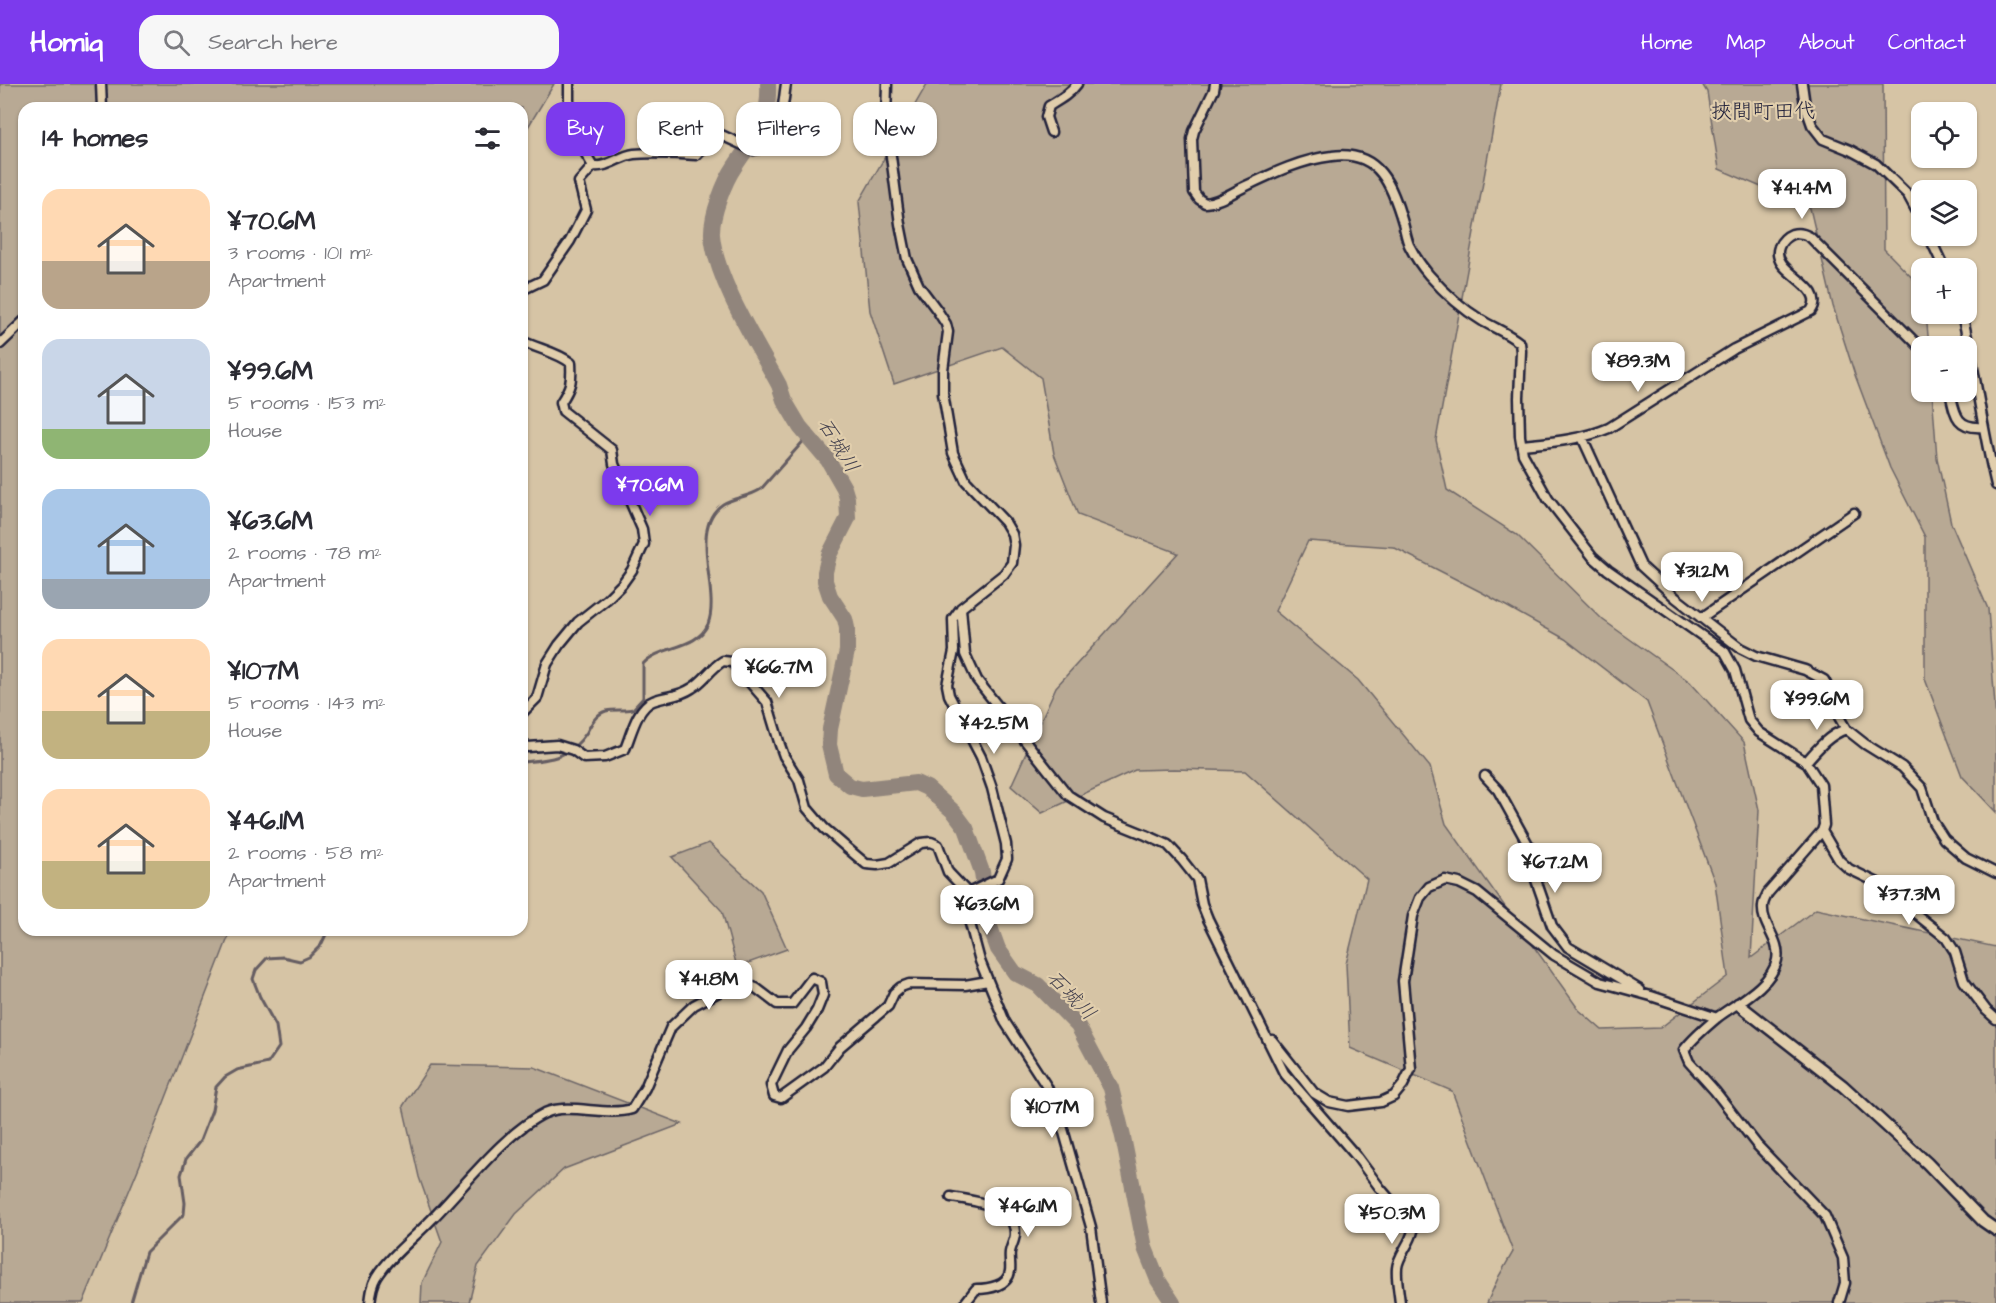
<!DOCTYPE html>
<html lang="en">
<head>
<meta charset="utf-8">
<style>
	:root { --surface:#fff; --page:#f7f7f7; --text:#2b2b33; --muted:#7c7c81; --accent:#7c3aed }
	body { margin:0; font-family:"Architects Daughter","Klee One",sans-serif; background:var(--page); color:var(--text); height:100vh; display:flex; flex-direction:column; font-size:22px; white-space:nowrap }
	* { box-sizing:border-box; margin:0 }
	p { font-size:20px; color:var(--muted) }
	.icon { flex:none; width:33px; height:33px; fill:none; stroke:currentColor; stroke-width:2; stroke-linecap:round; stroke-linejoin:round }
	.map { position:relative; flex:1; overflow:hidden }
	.drawer { position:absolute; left:18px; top:18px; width:510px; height:834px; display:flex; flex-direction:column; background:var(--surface); border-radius:18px; box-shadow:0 2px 4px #0004 }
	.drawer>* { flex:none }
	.top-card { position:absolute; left:546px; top:18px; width:570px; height:54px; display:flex; gap:12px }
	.tools { position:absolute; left:1911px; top:18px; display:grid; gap:12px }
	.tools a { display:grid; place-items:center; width:66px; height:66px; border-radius:12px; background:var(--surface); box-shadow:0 2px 4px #0004; font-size:30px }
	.price { position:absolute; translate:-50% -51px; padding:0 14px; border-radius:12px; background:#fff; color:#222; font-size:20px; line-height:39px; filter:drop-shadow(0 2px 3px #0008) }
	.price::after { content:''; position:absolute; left:50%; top:36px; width:18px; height:14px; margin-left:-9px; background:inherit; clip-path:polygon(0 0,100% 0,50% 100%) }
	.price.selected { background:var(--accent); color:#fff }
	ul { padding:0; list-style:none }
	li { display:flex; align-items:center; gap:18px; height:150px; padding:0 24px }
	li span { display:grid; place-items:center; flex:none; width:168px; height:120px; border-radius:18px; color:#555 }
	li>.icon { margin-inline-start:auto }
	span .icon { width:72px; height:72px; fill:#fffc; stroke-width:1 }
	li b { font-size:26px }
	h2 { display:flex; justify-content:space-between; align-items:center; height:72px; padding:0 24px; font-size:26px }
	.tag { padding:0 21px; border-radius:18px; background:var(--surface); box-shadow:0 2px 4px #0004; font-size:21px; line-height:54px }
	.tag.selected { background:var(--accent); color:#fff }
	header { display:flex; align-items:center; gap:36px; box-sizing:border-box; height:84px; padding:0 30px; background:var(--accent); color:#fff }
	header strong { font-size:28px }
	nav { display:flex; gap:33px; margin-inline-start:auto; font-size:21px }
	.search { width:420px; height:54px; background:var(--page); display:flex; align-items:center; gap:15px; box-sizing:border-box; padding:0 21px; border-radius:18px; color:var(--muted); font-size:22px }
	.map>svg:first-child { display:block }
</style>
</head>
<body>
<header>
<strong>Homiq</strong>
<div class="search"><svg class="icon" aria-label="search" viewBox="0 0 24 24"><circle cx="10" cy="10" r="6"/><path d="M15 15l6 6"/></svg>Search here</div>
<nav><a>Home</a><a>Map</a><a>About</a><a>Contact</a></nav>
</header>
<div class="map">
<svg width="1996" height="1219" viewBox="0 0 1996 1219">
	<rect width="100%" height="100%" fill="#d6c4a5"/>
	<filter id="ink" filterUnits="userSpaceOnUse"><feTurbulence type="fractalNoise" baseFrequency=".0167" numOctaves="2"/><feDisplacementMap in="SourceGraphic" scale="12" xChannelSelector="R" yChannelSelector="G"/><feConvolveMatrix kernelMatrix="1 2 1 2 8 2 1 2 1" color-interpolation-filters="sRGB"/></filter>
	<g filter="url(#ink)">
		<path fill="#b8a994" stroke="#6d6668" stroke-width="1.5" fill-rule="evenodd" d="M0,0h554l-32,53v-29h-498v822h207l-90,232 -58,141h-83z
			M927,0h574l-65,356 11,50 70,45 86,85 87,62 54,60 15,68 -8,148 65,-49 180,38v356h-509l12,-27 14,-24 -61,-161 -102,-43 -4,-84 21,-85 -122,-108 -71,-2 -39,1 -93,43 -31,-27 45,-99 122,-134 -100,-38 -24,-61 -13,-76 -39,-31 -108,37 -24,-73 -11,-109zM1308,457l85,6 90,46 82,46 82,63 68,181 13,93 -68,52 -58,2 -23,-20 -133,-186 -16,-57 -72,-87 -83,-69z
			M1702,0h181l1,165 37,38 1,27h4l3,32h-7v46h10l5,66 14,65 37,86 8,111v92l-34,-36 -37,-97v-142l-35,-69 -35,-93 -22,-69 -23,-98 -91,-39 -12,-77z
			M709,759l52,48 26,58 -50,18 -15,-56 -50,-54z
			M430,981l104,2 148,57 -118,45 -48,45 -38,52 -9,37h-48l1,-20 20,-41 -23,-65 -16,-71z"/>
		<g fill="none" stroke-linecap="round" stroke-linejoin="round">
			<path stroke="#655d62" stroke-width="3" d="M522,678c29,-2 48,-4 65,-30 4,-8 9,-18 19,-21 9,-2 18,0 27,-2l10,-11v-34c17,-19 54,-14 65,-40 13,-33 -21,-96 15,-120 11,-7 27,-7 38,-15l46,-52
				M131,1219l15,-51 38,-38 1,-11 -4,-28 5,-16 14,-18 12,-31 4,-23 9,-10 12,-7 31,-7 11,-16 -3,-21 -16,-29 -7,-18 3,-9 11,-12 16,-1 17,4 9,-4 12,-12 7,-15"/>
			<path stroke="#91857c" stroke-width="16" d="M768,0c2,40 -13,51 -33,82 -11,16 -24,50 -23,69 4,46 45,109 67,150l5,15 16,27 28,33 16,28 3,10 1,20 -19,37 -4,17v9l5,15 15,23 2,9v23l-17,78 -1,16 7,29 14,12 12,3 54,-6 11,5 27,24 12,16 16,44 8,55 8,22 17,24 23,12 40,41 33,62 12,49 22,111 13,32 15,23"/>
			<g stroke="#22223b" stroke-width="13">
				<path id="minor" d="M101,0l1,24
					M569,0v19l5,31 19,32c15,2 26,-10 41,-12 20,-2 42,0 62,1l17,-18 6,-3 35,16c29,-6 28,-42 32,-66
					M887,0l-1,35 14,105 7,35 12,27 18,24 9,14 2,8 -5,38v23l10,60 13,28 39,41 7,12 2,11 -2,18 -8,11 -43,34 -8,11 1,32 -7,34 2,10 32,62 11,31 14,56 1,15 -9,20 -30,14
					M1215,0l-1,6 -20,41 -2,8 2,53 5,7 6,4c15,-1 28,-11 41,-17 27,-13 57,-27 86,-30 47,-6 60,29 71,67 2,7 3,15 6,22 5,10 13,22 20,30 15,17 32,33 52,45 13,8 27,13 39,23l1,8 -2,47 1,38 3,18 25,45 45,58 15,13 117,82 10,18 14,50 10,12 47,30 15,23 3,40 -2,6 -54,62c-2,4 -5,9 -5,13 -2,19 18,34 14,54 -5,25 -40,43 -59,57 -12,10 -25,21 -34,33l5,12 26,29 42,54 68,71 18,42 2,25 -6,20
					M1802,0l3,21 7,20 11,14 27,11 26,14 32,31 14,26
					M1051,48l-5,-15 3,-11c10,-6 21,-12 28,-22
					M1929,152l15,32
					M522,206l21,-10 27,-39 16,-31 -7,-28 14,-16
					M1962,230c13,56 20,114 34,171
					M522,257c16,8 35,11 49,22 1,18 0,24 -10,39l2,9 49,39 2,14 28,65 2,15 -12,26 -10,14 -15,15 -29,23 -19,23 -12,19 -10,34 -15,15
					M0,260l24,-23
					M1950,308c5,22 6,37 33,35
					M1582,353l59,129 35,32 64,50 16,8 49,14 19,10 10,20 5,17 7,12 19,15 37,23 20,21 11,34 11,17 22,19 30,15
					M1522,361c30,-3 59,-5 87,-17l125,-79 77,-38c18,-26 -42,-38 -32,-64 2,-6 8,-11 13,-13 7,-2 13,0 18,3l112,112
					M961,524l4,46 12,26 91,115 36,23 42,17 22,10 14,15 15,19 5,25 6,15 76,154 73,84 23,31 23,27 10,16c-3,13 -15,25 -16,37 -1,11 2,24 3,35
					M1701,534l153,-105
					M522,661l6,2 29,-2 16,5 11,8 21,-1 20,-8c6,-14 12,-42 28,-48 15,-6 24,-3 39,-13 12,-7 19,-20 31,-27l9,1 35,40 13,43 4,11 15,24 8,28 17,20 23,20 19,16 11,1 12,-2 32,-20 10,-1 7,3 10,27 20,21
					M1806,678c12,-14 23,-27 40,-33
					M1485,692l13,14 32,58 6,32 16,46 16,21 72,43
					M1822,747l17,29 10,9 27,13 70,56 9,14 9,29 22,29 10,9
					M968,809l1,27 11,41 25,61 42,65 16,42 28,98 10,76
					M1272,956l42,53 15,9 19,4 33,-4 13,-6 9,-11 8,-16 -8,-88 10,-65 7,-18 9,-11 16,-7 14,3 18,9 77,63 46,27 51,14 66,22
					M951,1113c21,3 65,9 64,37 0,6 -4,12 -5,18 -1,6 1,13 0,19 -2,15 -21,18 -34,18l-11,14
					M370,1219c1,-9 2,-18 7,-26 13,-21 37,-39 54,-57 32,-32 74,-88 114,-107 25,-11 59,4 87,-4l13,-21 26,-61 23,-22 38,-20 13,-1 11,4 21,16h15l20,-26 9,4 2,13 -6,15 -11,18 -18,22 -17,35 3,11 7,2 43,-31 16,-20 48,-41 6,-13 7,-6 8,-3 56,1 23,-4"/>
			</g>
			<g stroke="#22223b" stroke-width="15">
				<path id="tertiary" d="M1738,920l105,82 84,77 56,58 13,9"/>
			</g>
			<use href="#minor" stroke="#e1ceac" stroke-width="8"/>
			<use href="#tertiary" stroke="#e1ceac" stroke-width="10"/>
		</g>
	</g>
	<g text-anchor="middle" stroke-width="4.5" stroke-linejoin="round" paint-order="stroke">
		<g font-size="20" font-style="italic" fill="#43404e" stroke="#e1ceac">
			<text transform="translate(839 361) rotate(58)" y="7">石城川</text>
			<text transform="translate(1072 911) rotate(46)" y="7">石城川</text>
		</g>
		<g font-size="21" fill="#22223b" stroke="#e1ceac">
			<text x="1763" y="34">挾間町田代</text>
		</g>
	</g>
</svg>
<div class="tools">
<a><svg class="icon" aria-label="locate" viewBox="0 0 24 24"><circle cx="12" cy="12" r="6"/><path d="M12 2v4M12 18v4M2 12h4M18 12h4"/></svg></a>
<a><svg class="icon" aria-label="layers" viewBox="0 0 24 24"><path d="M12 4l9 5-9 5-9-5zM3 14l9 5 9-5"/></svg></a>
<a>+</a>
<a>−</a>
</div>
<b class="price" style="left:1802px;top:136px">¥41.4M</b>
<b class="price" style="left:1638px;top:309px">¥89.3M</b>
<b class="price selected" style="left:650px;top:433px">¥70.6M</b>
<b class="price" style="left:1702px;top:519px">¥31.2M</b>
<b class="price" style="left:779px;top:615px">¥66.7M</b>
<b class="price" style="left:1817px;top:647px">¥99.6M</b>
<b class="price" style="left:994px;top:671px">¥42.5M</b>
<b class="price" style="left:1555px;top:810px">¥67.2M</b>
<b class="price" style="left:1909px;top:842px">¥37.3M</b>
<b class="price" style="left:987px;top:852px">¥63.6M</b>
<b class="price" style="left:709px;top:927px">¥41.8M</b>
<b class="price" style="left:1052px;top:1055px">¥107M</b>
<b class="price" style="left:1028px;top:1154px">¥46.1M</b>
<b class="price" style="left:1392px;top:1161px">¥50.3M</b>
<div class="top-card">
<a class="tag selected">Buy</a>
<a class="tag">Rent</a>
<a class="tag">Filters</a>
<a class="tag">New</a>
</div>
<section class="drawer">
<h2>14 homes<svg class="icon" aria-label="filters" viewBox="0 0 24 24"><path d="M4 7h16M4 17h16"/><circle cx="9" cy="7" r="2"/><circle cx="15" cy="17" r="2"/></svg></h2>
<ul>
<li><span style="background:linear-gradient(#ffd9b3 60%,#b9a48a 0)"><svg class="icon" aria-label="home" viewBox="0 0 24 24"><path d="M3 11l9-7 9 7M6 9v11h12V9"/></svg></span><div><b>¥70.6M</b><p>3 rooms · 101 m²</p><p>Apartment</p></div></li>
<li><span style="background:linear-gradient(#c9d6e8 75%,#8fb573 0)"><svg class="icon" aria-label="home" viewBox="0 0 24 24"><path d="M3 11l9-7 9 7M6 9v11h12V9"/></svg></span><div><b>¥99.6M</b><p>5 rooms · 153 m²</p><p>House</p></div></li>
<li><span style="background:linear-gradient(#a9c7e8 75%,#9aa5b1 0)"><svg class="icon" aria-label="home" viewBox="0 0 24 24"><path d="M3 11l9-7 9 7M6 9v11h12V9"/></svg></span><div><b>¥63.6M</b><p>2 rooms · 78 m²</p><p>Apartment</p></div></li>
<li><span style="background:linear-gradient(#ffd9b3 60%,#c2b280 0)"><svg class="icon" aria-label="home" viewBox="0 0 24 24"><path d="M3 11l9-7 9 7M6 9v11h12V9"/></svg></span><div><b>¥107M</b><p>5 rooms · 143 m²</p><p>House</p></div></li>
<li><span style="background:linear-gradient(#ffd9b3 60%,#c2b280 0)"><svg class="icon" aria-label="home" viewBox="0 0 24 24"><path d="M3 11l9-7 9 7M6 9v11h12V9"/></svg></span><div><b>¥46.1M</b><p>2 rooms · 58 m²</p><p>Apartment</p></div></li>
</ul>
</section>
</div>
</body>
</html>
